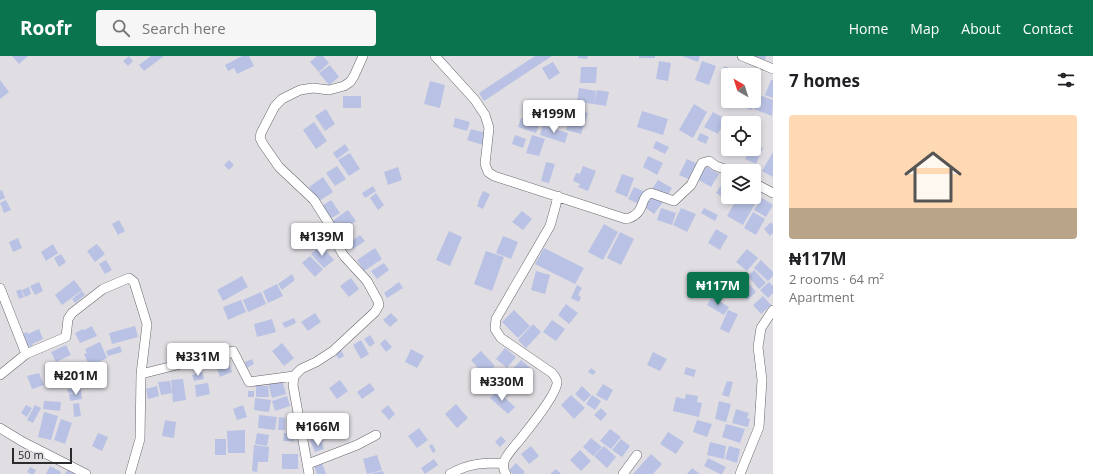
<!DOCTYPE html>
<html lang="en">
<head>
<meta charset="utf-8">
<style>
	:root { --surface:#fff; --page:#f6f6f6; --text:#202124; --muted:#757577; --accent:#09744d }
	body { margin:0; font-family:"Open Sans",sans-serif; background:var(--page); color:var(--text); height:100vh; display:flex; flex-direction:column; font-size:15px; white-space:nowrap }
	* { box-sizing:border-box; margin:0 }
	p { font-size:13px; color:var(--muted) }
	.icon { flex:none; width:22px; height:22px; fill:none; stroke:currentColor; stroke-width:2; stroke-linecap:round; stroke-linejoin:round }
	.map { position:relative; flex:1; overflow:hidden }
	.panel { display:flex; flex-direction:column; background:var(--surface); width:320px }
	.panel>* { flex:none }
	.needle { width:26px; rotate:321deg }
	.controls { position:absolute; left:721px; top:12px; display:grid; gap:8px }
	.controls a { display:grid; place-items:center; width:40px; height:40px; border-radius:4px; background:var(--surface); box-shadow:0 2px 6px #0003; font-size:20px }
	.scale { position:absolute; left:12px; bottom:10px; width:60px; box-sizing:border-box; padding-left:4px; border:2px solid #2b2a2c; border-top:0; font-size:11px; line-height:14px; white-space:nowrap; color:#2b2a2c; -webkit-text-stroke:3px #e0dee3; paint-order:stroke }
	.price { position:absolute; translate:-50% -34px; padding:0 9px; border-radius:4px; background:#fff; color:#222; font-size:13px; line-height:26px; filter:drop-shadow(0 1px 2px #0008) }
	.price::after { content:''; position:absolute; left:50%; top:24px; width:12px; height:9px; margin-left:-6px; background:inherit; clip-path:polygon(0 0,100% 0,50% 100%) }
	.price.current { background:var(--accent); color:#fff }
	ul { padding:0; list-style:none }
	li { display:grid; align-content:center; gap:8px; height:212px; padding:0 16px }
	li span { display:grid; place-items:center; height:124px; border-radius:4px; color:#555 }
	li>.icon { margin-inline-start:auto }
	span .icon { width:72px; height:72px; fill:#fffc; stroke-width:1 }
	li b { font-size:17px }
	h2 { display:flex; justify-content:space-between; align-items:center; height:48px; padding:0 16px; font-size:17px }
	header { display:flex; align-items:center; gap:24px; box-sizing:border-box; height:56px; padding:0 20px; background:var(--accent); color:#fff }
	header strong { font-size:19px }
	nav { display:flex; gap:22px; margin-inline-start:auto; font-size:14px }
	.search { width:280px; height:36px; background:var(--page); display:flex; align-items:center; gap:10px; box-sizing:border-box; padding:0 14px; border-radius:4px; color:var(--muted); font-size:15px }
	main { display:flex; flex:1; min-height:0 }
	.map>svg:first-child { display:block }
</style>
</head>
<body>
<header>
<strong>Roofr</strong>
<div class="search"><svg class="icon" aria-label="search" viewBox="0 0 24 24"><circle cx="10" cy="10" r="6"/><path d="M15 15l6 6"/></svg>Search here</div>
<nav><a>Home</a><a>Map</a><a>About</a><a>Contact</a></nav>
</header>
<main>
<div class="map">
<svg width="773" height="418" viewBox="0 0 773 418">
	<rect width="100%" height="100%" fill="#e0dee3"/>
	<path fill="#b9c2e4" d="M12,0h16l-9,8z
		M129,0l4,5 -5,5 -5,-5z
		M151,0h13l-20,15 -5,-6z
		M242,0h7l5,10 -17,8 -3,-6 -6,3 -3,-6z
		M317,0h6l6,7 -10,9 -9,-10z
		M535,0h17l-68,45 -5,-8z
		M578,0h10l-1,3 -9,-1z
		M639,0h16v2h-16z
		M682,0h18l-2,6z
		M752,0h14l-1,4z
		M659,5l12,2 -3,18 -12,-2z
		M702,5l14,5 -7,19 -14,-5z
		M553,6l7,11 -11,7 -7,-12z
		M330,9l9,12 -10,8 -10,-12z
		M724,10l14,5 -1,4h-9l-7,-3z
		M581,11h16l-1,16h-16z
		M746,15l12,4 -4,8v-8h-9z
		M0,24l9,12 -9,7z
		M771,24h2v18l-8,-3z
		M430,25l15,4 -5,23 -16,-4z
		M579,32l17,3 -2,13 -17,-2z
		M597,34l12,2 -3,14 -12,-2z
		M759,39l14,5 -1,16 -18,-7z
		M343,40h18v12h-18z
		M754,40l3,1 -5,13 -7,-2 3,-7h6z
		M694,48l13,8 -14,26 -14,-8z
		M573,52l15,5 -7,21 -15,-4z
		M326,53l9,15 -10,7 -10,-15z
		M642,55l26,8 -5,16 -26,-8z
		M713,56l13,7 -8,15 -14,-7z
		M455,62l15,4 -3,9 -14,-4z
		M521,62l18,7 -3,8 -18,-6z
		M314,66l13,19 -11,8 -13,-19z
		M543,69l25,8 -3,10 -25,-8z
		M471,73l15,4 -3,12 -16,-5z
		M700,77l9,4 -3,7 -9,-4z
		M515,79l11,4 -3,9 -11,-4z
		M532,79l13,4 -6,17 -13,-3z
		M656,85l13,6 -4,7 -12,-6z
		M728,85v8h12l-2,5 -13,-6z
		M754,87l9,5 -7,16 -11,-5 5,-10h4z
		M345,88l4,6 -12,9 -4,-6z
		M773,96v25l-11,-6z
		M350,97l10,16 -11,7 -11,-16z
		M648,100l15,7 -6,12 -14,-8z
		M687,103l11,5 -7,16 -12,-5z
		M229,104l5,5 -5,5 -5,-5z
		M546,106l9,2 -6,19 -8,-2z
		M704,109l15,9 -8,13 -14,-8z
		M337,110l9,13 -11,7 -9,-13z
		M583,110l13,5 -8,20 -10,-4 2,-3 -7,-3 3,-8 4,1z
		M398,111l4,13 -14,5 -4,-13z
		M622,118l12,4 -7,19 -12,-5z
		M323,121l10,15 -14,9 -10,-14z
		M725,123l3,1v17h2l-2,3 -12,-7z
		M658,124l14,8 -6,10 -14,-9z
		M373,130l3,5 -11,7 -3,-5z
		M634,131l11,5 -6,12 -11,-5z
		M2,134l3,8 -5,2v-9z
		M483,135l7,3 -7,15 -6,-3 2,-4h-1z
		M376,137l8,12 -6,5 -8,-12z
		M652,138l11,8 -9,12 -11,-8z
		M738,141h4l13,7 -12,21 -16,-9z
		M762,142l11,7 -7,12 -12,-7z
		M6,144l5,10 -7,3 -4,-10z
		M331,144l9,13 -10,6 -8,-13z
		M661,152l15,5 -4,12 -15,-5z
		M681,152l15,6 -9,18 -14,-7z
		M704,152l14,7 -3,6 -14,-8z
		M348,154l8,11 -17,12 -8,-11z
		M522,155l10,8 -9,11 -11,-8z
		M753,156l12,7 -9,16 -12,-7z
		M119,164l6,11 -7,4 -6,-11z
		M771,166l2,3v8l-3,3 -6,-7z
		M604,168l14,8 -15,28 -15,-8z
		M716,173l12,7 -8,14 -12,-7z
		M449,175l13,6 -12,29 -14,-6z
		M620,176l14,7 -13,26 -14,-7z
		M360,179l5,6 -12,8 -4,-6z
		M503,180l15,6 -7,17 -15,-6z
		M18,182l4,10 -9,4 -4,-10z
		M53,188l5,9 -12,8 -5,-9z
		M97,188l8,10 -10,8 -8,-11z
		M321,189l13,15 -10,8 -13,-14z
		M375,192l7,11 -18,12 -7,-11z
		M544,192l40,20 -9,16 -40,-20z
		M747,193l11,9 -11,13 -11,-9z
		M486,195l18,6 -12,34 -18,-7z
		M61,198l5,8 -7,5 -5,-9z
		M310,200l13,13 -8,8 -13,-14z
		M106,204l6,10 -7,4 -6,-10z
		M761,204l12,12v4l-5,5 -14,-13z
		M384,207l5,7 -12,9 -6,-8z
		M754,214l12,13 -7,6 -11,-13z
		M536,215l14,4 -5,19 -14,-4z
		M292,218l3,6 -13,10 -4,-6z
		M242,220l6,11 -25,14 -6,-11z
		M351,222l8,11 -10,8 -9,-11z
		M74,224l8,10 -20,15 -7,-10z
		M39,226l4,9 -8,4 -5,-9z
		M399,226l4,6 -16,10 -3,-5z
		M769,226l4,4v7l-5,5 -8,-8z
		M277,228l6,12 -15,7 -5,-12z
		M707,228l9,6 -4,5 -9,-6z
		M577,229l5,3 -4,7 3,2 -2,5 -8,-4z
		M750,229l6,7 -9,8 -6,-8z
		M29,231l2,7 -6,3 -3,-7z
		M21,233l3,8 -5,2 -3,-8z
		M82,235l3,4 -10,8 -3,-4z
		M261,236l5,12 -18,8 -5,-12z
		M763,240l8,9 -10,9 -8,-9z
		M712,241l17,10 -5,8 -17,-10z
		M241,244l5,12 -18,8 -5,-13z
		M566,248l12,9 -9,11 -11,-9z
		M514,254l16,16 -12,12 -16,-16z
		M728,254l10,4 -9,19 -9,-4z
		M315,257l6,9 -13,9 -7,-9z
		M391,257l7,7 -8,7 -7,-7z
		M294,262l2,5 -11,5 -3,-5z
		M272,263l4,13 -19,5 -3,-13z
		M552,264l13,9 -9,12 -13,-9z
		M533,268l8,8 -15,16 -8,-8z
		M92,270l5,10 -17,7 -5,-10 8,-4 1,1z
		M135,270l3,11 -26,7 -3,-11z
		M39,273l4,10 -11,5 1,1 -5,2 -6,-13 5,-2 1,2z
		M370,279l5,8 -5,4 -6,-8z
		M385,283l7,8 -6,5 -6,-8z
		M361,284l8,14 -8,5 -8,-14z
		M100,286l7,16 -15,7 -2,-3 -2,1 -4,-9 3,-1 -2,-4z
		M282,287l12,15 -10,8 -12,-15z
		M66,289l5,10 -15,7 -5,-10z
		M120,290l2,6 -14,4 -2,-5z
		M505,292l11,9 -9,11 -11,-9z
		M411,293l13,7 -7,12 -12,-6z
		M341,294l3,6 -5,3 -4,-5z
		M481,295l14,15 -11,9 -13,-15z
		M653,296l14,7 -7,12 -13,-6z
		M252,303l2,5 -7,4 -2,-6z
		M521,304l13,11 -11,12 -13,-11z
		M228,305l4,11 -12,5 -4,-12z
		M686,311l10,3 -2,7 -10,-3z
		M591,312l5,4 -3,3 -5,-3z
		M202,316l2,7 -10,2 -2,-6z
		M39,317l5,12 -12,4 -5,-13z
		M183,323l3,21 -13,2 -2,-22z
		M282,324l4,14 -14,4 -4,-15z
		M340,324l8,11 -11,8 -8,-11z
		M170,325l2,12 -11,2 -3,-13z
		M727,325l6,1 -4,15 -7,-2z
		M208,327l2,11 -14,3 -1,-12z
		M370,327l5,7 -13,9 -5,-7z
		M603,328l10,6 -6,11 -11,-6z
		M157,330l2,10 -11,3 -2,-10z
		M256,330h12l1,11h-13z
		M582,330l9,9 -7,7 -9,-8z
		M81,331v5l-13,1 -1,-4z
		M248,335h6v6h-6z
		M497,335l18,16 -7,7 -18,-16z
		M81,336l1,7 -12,2 -1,-7z
		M686,338l12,2 -1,6 5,1 -3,14 -26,-6 3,-14 9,2z
		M571,339l14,13 -11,11 -13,-14z
		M592,339l9,6 -6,9 -9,-6z
		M287,340l3,10 -15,5 -3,-10z
		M255,342l16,2 -2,12 -15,-2z
		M44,345l17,1 -1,9 -17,-2z
		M719,345l12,3 -5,18 -11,-3z
		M79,347l2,13 -7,1 -1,-13z
		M456,348l12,14 -11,10 -12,-14z
		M26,349l6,3 -5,9 -6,-4z
		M35,349l6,3 -8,15 -6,-3z
		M243,349l4,12 -10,3 -4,-11z
		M388,349l7,9 -6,6 -8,-9z
		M601,352l6,6 -6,7 -7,-6z
		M736,353l13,4 -2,5 3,1 -2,8 -16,-4z
		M44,356l14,4 -7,24 -13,-3z
		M259,359l18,2 -2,13 -17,-2z
		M279,361l6,1v12h-7z
		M61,363l11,4 -7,21 -11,-4z
		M165,364l11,2 -2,16 -12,-2z
		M697,364l15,4 -5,13 -14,-5z
		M726,368l19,5 -5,14 -18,-6z
		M419,372l9,12 -11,8 -9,-12z
		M610,373l11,8 -10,12 -11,-8z
		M245,374v23h-17l-1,-22z
		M320,374l4,11 -12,4 -4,-10z
		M668,376l16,10 -8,12 -16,-10z
		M98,377l10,4 -6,14 -10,-5z
		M257,377l12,2 -2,11 -12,-2z
		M284,377l10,1v7h-11z
		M501,380l5,5 -6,6 -5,-5z
		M591,382l11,9 -9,9 -10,-9z
		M215,383h11v16h-11z
		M621,383l9,7 -8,11 -10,-7z
		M322,386l2,7 -9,3 -3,-7z
		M710,386l16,4 -2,13 -17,-4z
		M432,388l4,7 -3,2 -4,-7z
		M254,389l15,2 -1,15h-10l-1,10 -5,-1z
		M531,390l8,10 -10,8 -8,-10z
		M604,390l12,11 -9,11 -13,-12z
		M729,390l11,3 -3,14 -12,-4z
		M580,394l11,11 -10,10 -11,-11z
		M282,398h16v15h-16z
		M651,398l11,10 -9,10h-20z
		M377,399l5,15 -15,4 -4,-15z
		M708,402l18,9 -4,7h-2l-16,-8z
		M434,403l4,6 -13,9 -4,-6z
		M322,407l4,11h-9l-3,-8z
		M516,407l9,9 -2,2h-10l-4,-4z
		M50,410l11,6 -1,2h-14z
		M30,411l6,3 -2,4h-3l-4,-2z
		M692,412l8,6h-13z
		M68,413l9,5h-12z
		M556,413l5,5h-11z
		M383,415l1,3h-12v-1z"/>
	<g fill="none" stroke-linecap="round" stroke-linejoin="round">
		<g stroke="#68666b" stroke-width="10">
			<path id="minor" d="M435,0l40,44 10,15 4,13 -4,36 3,8 6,4 132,43c21,-5 13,-23 25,-26l23,8 17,-16 11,-22 7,-2 7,5 14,5
				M742,0l31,13
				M754,127l19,10
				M0,232l26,66
				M141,318l92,-23 16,31 45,-6
				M0,319l26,-21 40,-17 2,-18 4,-6 31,-24 26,-11 5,4 13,42 -6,50 -1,65 -10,35
				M0,372l23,14 63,32
				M308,408l49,-19 19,-10
				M309,418l-16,-89 1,-9 7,-7 15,-7 17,-11 42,-39 4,-7 -1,-4 -11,-20 -23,-25 -8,-13 -3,-13 -19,-30 -35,-33 -16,-23 -3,-6 1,-5 14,-27 7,-7 18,-9 13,-2 16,2 15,-4 6,-4 4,-6 9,-20
				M450,418c19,-11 33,-11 54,-11
				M506,418c-2,-3 -3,-8 -2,-12 2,-7 9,-14 14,-20 8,-10 41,-50 39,-61 -1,-3 -3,-6 -5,-8l-51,-35 -6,-9 1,-10 54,-93 5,-18 3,-12
				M623,418l14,-19
				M740,418l19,-47 3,-47 -4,-33 3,-19 12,-18"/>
		</g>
		<use href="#minor" stroke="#fff" stroke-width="9"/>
	</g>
</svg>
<div class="controls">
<a><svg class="needle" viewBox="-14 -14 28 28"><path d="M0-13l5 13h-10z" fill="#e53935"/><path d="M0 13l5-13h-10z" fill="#757577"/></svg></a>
<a><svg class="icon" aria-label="locate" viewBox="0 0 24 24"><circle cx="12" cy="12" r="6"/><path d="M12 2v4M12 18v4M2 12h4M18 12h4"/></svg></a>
<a><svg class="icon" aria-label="layers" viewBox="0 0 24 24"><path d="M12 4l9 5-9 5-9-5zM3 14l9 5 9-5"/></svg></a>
</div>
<div class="scale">50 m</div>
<b class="price" style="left:554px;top:78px">₦199M</b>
<b class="price" style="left:322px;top:201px">₦139M</b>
<b class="price current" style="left:718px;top:250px">₦117M</b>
<b class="price" style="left:198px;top:321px">₦331M</b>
<b class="price" style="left:76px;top:340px">₦201M</b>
<b class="price" style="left:502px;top:346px">₦330M</b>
<b class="price" style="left:318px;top:391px">₦166M</b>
</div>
<section class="panel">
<h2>7 homes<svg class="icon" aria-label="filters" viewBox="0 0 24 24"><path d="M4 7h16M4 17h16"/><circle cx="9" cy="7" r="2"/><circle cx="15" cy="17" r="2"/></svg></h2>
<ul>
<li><span style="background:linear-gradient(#ffd9b3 75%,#b9a48a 0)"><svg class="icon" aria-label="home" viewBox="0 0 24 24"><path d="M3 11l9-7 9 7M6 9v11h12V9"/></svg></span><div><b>₦117M</b><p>2 rooms · 64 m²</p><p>Apartment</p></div></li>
</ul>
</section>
</main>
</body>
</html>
